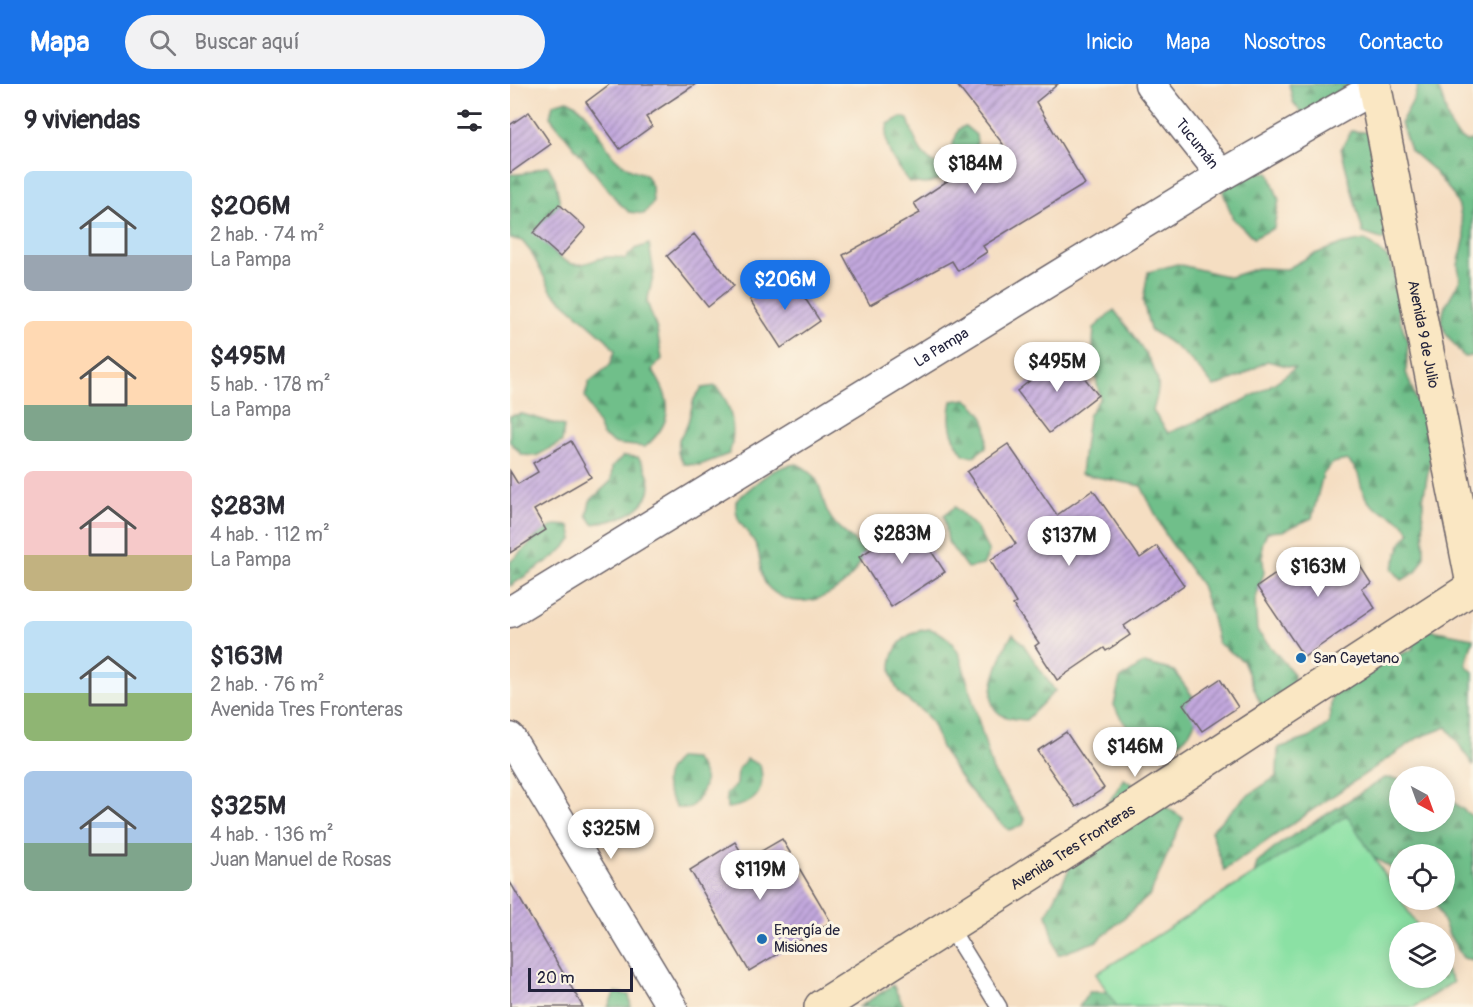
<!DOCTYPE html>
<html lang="es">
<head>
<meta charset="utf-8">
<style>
	:root { --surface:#fff; --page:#f2f2f3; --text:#2b2b33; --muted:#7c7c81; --accent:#1a73e8 }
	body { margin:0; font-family:Pangolin,sans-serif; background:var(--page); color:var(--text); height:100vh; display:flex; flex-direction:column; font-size:22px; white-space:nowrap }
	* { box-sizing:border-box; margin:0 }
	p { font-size:20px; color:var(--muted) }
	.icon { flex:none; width:33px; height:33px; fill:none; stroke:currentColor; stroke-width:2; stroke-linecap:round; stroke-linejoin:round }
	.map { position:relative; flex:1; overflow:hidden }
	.drawer { display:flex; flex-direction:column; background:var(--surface); width:510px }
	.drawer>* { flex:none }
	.needle { width:39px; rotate:139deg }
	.buttons { position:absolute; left:879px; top:682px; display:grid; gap:12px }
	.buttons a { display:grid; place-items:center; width:66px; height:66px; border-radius:50%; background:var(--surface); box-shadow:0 3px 15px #0003; font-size:30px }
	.scale { position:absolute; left:18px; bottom:15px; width:105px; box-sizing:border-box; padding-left:6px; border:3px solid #22223b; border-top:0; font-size:16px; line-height:21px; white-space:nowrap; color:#22223b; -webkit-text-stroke:4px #fcf5e5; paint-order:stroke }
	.price { position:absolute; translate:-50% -51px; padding:0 14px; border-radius:21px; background:#fff; color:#222; font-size:20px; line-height:39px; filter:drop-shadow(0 2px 3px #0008) }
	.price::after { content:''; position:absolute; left:50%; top:36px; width:18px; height:14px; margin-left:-9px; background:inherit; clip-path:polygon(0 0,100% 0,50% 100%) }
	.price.selected { background:var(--accent); color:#fff }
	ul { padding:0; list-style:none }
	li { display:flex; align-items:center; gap:18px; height:150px; padding:0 24px }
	li span { display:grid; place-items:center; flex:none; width:168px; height:120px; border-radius:9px; color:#555 }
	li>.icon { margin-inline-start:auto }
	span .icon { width:72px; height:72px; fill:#fffc; stroke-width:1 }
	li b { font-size:26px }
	h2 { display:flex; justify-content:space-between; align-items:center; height:72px; padding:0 24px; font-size:26px }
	header { display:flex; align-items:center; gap:36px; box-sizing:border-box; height:84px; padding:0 30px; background:var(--accent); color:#fff }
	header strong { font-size:28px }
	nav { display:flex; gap:33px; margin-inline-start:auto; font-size:21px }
	.search { width:420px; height:54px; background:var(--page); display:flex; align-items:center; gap:15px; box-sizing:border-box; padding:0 21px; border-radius:33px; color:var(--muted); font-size:22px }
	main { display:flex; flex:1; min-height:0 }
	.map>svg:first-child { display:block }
</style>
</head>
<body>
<header>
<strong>Mapa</strong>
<div class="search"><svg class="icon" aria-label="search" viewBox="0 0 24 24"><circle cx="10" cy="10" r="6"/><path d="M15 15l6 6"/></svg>Buscar aquí</div>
<nav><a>Inicio</a><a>Mapa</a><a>Nosotros</a><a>Contacto</a></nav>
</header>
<main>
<section class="drawer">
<h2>9 viviendas<svg class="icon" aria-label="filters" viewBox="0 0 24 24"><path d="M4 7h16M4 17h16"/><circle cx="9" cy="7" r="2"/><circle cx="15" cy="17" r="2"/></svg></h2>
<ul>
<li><span style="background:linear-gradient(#bfe0f5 70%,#9aa5b1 0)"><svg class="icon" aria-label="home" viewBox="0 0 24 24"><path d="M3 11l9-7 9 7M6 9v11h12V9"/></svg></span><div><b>$206M</b><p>2 hab. · 74 m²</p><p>La Pampa</p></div></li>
<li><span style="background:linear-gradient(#ffd9b3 70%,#7fa58c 0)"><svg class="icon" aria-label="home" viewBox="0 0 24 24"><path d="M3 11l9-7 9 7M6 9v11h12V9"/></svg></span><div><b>$495M</b><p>5 hab. · 178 m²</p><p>La Pampa</p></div></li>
<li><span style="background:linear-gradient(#f6c9c9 70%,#c2b280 0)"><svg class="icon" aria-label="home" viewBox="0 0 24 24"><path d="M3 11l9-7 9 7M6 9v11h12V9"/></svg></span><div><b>$283M</b><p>4 hab. · 112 m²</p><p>La Pampa</p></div></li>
<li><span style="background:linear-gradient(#bfe0f5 60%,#8fb573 0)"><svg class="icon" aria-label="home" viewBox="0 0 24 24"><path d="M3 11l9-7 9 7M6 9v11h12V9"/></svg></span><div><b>$163M</b><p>2 hab. · 76 m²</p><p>Avenida Tres Fronteras</p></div></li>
<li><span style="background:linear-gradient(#a9c7e8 60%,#7fa58c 0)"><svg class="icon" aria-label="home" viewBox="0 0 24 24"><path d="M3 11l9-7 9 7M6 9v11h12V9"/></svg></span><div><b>$325M</b><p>4 hab. · 136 m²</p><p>Juan Manuel de Rosas</p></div></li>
</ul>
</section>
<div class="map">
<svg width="963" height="923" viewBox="0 0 963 923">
	<defs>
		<pattern id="forest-firs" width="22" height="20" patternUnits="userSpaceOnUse" patternTransform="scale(1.5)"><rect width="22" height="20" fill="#70bf8a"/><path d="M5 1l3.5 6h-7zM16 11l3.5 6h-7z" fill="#5c9b72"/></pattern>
		<pattern id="building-hatch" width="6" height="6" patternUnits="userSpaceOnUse" patternTransform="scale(1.5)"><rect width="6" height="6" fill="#c2a8dd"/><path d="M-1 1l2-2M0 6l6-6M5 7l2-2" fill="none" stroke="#9d88b4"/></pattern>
	</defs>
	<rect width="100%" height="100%" fill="#fcf5e5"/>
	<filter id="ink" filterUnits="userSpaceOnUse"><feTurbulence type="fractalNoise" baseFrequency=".0167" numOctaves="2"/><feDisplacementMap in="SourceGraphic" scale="12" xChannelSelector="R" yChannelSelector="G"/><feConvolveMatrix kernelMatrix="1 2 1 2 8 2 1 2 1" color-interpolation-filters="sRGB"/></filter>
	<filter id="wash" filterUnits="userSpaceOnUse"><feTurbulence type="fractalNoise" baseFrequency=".008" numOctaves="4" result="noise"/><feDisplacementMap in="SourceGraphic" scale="24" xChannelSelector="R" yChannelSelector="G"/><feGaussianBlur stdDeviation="1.35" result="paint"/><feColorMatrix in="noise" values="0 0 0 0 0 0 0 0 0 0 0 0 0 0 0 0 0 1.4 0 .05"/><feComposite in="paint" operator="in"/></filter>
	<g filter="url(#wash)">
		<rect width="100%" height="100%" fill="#f5dec2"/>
		<path fill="url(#forest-firs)" stroke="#497062" stroke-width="1.5" d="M779,0h62l-49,30 -9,-12z
			M908,0h17c16,22 5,42 31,58l7,-2v216l-9,1 -18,-23 -5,-13 4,-15 15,-26 -2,-15 7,-28 -6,-30 -7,-14 -20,-24 -22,-19 -9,-27c6,-14 15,-23 17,-39z
			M57,16c40,17 27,62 78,74l7,12 1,17 -9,11 -15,-2 -11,-10 -68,-85 3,-13z
			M391,33l7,2c7,19 10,40 32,46l10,-14 9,-22 6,-3 11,9 1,8 -8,14 4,14 -22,11 -6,-4 -21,6 -15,-2c-13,-17 -28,-36 -21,-58z
			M841,47l26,2 10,82 -3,25 -21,-7 -22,-84z
			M38,82l7,13 6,29 -14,37c36,41 41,3 78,14l10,-10 14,-5 5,29 -7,29 10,28 5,29 -10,11c21,30 22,52 -7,77l-29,-3 -13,-8 -18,-40 4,-14 21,-17 5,-14 -8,-11 -55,-48 -21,-40 -9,-11 -12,-3v-64c14,2 24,-5 38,-8z
			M730,86l29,3 10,27 -5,28 -20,10 -21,-19 -10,-27z
			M855,156l22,17 7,13 5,28 -1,15 10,30 -2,29 20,55 5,28 -8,45 1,58 -8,14 -14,8 -10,-11 10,-27 8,-10c-15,-23 -34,-17 -44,-34 -10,-17 -1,-22 -19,-38l-14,3 -10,11 -11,44 -29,13 -16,1 -5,13 2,28 -9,28 2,30 37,43v29l-29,12 -22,-54 -25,-18 -7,-29 -10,-29 -34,-48 -26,-51 -60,-12 7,-58 12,-18 -8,-39 2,-31 20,-18c12,16 42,53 44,73 1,8 -3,20 -5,28l15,22c45,-19 89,-34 127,-65l-28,-7 -26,15 -27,11c-19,-25 -37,-42 -64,-57l-7,-29 5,-29 29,-8 53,13 28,-9 29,1 25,-14 27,-10z
			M206,302c16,18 21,45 13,68l-29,11 -16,-1 -6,-11 1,-14 8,-13 7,-27 8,-11z
			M456,315c19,13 23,25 20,48l-12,9 -10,-1c-13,-18 -17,-32 -12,-54z
			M12,330l42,12 -2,16 -26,14 -14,-1 -12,-13v-26z
			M113,372l15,1c32,42 -7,62 -45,67l-6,-9 3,-14 21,-20 1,-14z
			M287,380c32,15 19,35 36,57 9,12 22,18 31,31 -9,37 -62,67 -94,37 -13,-12 -7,-29 -14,-44 -9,-19 -22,-20 -20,-44 19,-17 35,-35 61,-37z
			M445,423l21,20 13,25 -6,13 -16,3 -19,-26 -4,-27z
			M45,441l15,1 3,13 -16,16 -47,31v-24l32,-30z
			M901,542l62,12 -7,27 7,7v93l-26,-38 -29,11 -194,132 -13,-39 33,-33 33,-22 1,-28 31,-10 20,-15 4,-38 80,-36z
			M420,545c16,5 22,12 30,27l33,115 32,49 -2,5 -14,5c-26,-21 -50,-52 -67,-81 -5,-8 -5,-18 -10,-26 -7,-14 -24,-19 -33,-31 -19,-28 -2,-61 31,-63z
			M503,550l10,10 32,47 -29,29c-39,-1 -39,-20 -29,-51 5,-13 7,-23 16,-35z
			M634,579l30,8 25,34c-9,63 -65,47 -85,0l6,-26z
			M169,674l15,1c17,17 12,33 -4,49h-13c-14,-20 -18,-33 2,-50z
			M237,675l13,6c7,28 -6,40 -33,43l-1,-14 11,-10 1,-15z
			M874,694l15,1 1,43h44l1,-26 28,21v143l-10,-2 -14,-23 -15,-35h10v-45h-44l-1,18 -50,-31 -99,50 7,-29 24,-20z
			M614,695l59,39 -33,77 -53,46 -39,14 -11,-41 36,-73z
			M383,901l11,22h-45z
			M105,908l14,3 2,12h-23z
			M579,908h32l5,15h-47z"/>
		<path fill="#8be1a4" stroke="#568270" stroke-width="1.5" d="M837,731l75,118h-22v45h44l1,-9 8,13 -39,25h-297l-21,-33z"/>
		<g id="blocks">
			<path fill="url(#building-hatch)" d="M100,0h86l-50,33 6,9 -32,23 -34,-47z
				M446,0h102l-22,18 49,82 -102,62 4,6 -29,19 -6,-10 -82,44 -27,-50 77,-42 -6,-10 89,-59z
				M19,28l22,32 -41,29v-48z
				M49,120l27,24 -26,29 -27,-24z
				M184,150l40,52 -26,21 -41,-51z
				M279,190l31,47 -39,27 -31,-48z
				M555,269l33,42 -49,38 -32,-42z
				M61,357l20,36 -57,33 12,20 -36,23v-82l8,13 20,-12 -5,-9z
				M498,360l49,71 36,-25 47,68 17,-12 27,39 -60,41 6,9 -24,16 -2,-3 -47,32 -22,-34 4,-3 -26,-38 3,-2 -26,-43 26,-16 -49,-72z
				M402,438l33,50 -54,35 -32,-50z
				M800,466l10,13 16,-11 4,5 10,-7 21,33 -9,6 13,19 -71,49 -47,-70z
				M710,595l18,28 -36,24 -19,-27z
				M556,648l38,56 -28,19 -39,-56z
				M272,755l49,83 -82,49 -59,-101 45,-28 11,18z
				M0,798l73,125h-73z"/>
		</g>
	</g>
	<g filter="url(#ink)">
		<use href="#blocks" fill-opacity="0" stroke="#6c646a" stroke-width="1.5"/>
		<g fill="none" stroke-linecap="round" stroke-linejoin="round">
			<g stroke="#6c646a" stroke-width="18">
				<path id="service" d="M439,842l50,81"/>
			</g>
			<g stroke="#6c646a" stroke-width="33">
				<g id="minor">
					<path id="s1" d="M640,0l72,91"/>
					<path id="s2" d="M0,528l712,-437 152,-87"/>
					<path d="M0,654l162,269"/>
				</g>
			</g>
			<g stroke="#6c646a" stroke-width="36">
				<g id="secondary">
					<path id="s3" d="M864,0l99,500"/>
					<path id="s4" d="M311,923l262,-166 390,-254"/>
				</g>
			</g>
			<use href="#service" stroke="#fff" stroke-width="15"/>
			<use href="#minor" stroke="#fff" stroke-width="30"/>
			<use href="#secondary" stroke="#fae7c3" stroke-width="33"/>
		</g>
	</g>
	<g fill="#1f6fb2" stroke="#fcf5e5" stroke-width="2">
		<circle cx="791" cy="574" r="6"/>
		<circle cx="252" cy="855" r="6"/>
	</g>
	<g text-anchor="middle" stroke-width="6" stroke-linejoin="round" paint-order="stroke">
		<g font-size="15" fill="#22223b" stroke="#fcf5e5">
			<text dy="5" stroke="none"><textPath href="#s1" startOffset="76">Tucumán</textPath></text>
			<text dy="5" stroke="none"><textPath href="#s3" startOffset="255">Avenida 9 de Julio</textPath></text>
			<text dy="5" stroke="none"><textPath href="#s2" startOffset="506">La Pampa</textPath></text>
			<text dy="5" stroke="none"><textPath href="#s4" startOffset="298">Avenida Tres Fronteras</textPath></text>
		</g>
		<g font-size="15" fill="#22223b" stroke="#fcf5e5" text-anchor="start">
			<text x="803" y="579">San Cayetano</text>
			<text x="264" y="851">Energía de<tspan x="264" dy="17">Misiones</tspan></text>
		</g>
	</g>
</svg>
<div class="buttons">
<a><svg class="needle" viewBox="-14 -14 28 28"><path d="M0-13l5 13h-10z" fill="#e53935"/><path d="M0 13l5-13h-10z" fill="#7c7c81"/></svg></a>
<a><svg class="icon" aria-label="locate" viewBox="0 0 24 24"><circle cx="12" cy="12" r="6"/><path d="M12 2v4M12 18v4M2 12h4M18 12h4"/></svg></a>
<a><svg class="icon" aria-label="layers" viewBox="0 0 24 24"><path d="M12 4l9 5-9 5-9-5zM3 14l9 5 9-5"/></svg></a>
</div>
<div class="scale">20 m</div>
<b class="price" style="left:465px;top:111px">$184M</b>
<b class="price selected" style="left:275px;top:227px">$206M</b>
<b class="price" style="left:547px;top:309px">$495M</b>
<b class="price" style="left:392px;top:481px">$283M</b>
<b class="price" style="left:559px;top:483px">$137M</b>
<b class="price" style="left:808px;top:514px">$163M</b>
<b class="price" style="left:625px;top:694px">$146M</b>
<b class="price" style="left:101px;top:776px">$325M</b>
<b class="price" style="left:250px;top:817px">$119M</b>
</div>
</main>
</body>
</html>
